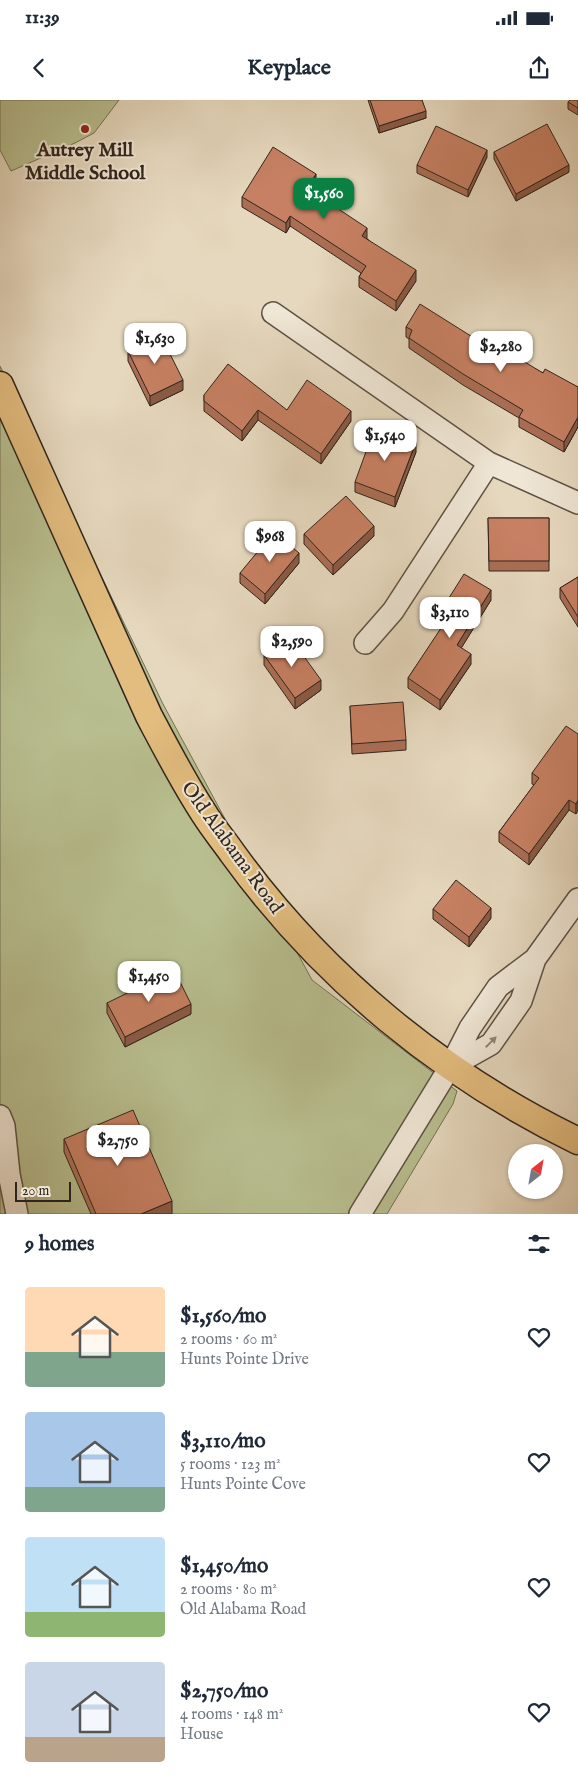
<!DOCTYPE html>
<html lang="en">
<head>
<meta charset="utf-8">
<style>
	:root { --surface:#fff; --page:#f6f6f7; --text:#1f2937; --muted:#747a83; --accent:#0b8043 }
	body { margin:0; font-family:"IM FELL English",serif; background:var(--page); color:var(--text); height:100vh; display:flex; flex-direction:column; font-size:19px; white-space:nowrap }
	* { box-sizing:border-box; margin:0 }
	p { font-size:16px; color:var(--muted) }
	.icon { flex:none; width:28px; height:28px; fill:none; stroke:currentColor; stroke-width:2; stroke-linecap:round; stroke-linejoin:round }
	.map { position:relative; height:1114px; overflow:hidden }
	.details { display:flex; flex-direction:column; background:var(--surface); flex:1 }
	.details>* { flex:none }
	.needle { width:32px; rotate:31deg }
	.buttons { position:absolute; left:508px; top:1044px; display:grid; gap:10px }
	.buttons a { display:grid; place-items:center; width:55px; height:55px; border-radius:50%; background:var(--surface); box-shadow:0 1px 4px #0004; font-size:25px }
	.scale { position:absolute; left:15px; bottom:12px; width:56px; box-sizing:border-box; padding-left:5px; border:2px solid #30251d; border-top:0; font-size:14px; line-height:18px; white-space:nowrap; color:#30251d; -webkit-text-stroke:4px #efe6d5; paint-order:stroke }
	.price { position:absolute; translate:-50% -42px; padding:0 11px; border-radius:10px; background:#fff; color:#222; font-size:16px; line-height:32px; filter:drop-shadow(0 1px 2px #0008) }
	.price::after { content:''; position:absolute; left:50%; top:30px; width:15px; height:11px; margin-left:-8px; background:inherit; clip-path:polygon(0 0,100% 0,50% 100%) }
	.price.active { background:var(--accent); color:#fff }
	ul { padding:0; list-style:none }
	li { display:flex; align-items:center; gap:15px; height:125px; padding:0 25px }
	li span { display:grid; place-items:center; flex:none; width:140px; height:100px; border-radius:5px; color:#555 }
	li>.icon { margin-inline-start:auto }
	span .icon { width:60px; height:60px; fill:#fffc; stroke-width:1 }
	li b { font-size:21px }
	h2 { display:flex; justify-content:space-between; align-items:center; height:60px; padding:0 25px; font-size:21px }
	.status { display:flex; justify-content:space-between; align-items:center; height:35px; padding:0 25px; background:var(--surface); direction:ltr }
	.status svg { height:14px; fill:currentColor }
	header { display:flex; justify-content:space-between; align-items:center; height:65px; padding:0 25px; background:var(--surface); font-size:22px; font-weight:800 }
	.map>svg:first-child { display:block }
</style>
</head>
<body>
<div class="status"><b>11:39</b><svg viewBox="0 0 49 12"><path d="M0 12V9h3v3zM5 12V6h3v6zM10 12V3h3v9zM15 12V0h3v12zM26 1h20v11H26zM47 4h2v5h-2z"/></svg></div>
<header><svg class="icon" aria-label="back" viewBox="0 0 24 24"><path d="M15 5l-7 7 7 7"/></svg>Keyplace<svg class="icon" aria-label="share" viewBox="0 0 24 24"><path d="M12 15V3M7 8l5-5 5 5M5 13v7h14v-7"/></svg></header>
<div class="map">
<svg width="578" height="1114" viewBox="0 0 578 1114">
	<rect width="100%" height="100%" fill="#e6d8be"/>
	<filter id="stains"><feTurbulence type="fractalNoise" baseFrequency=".004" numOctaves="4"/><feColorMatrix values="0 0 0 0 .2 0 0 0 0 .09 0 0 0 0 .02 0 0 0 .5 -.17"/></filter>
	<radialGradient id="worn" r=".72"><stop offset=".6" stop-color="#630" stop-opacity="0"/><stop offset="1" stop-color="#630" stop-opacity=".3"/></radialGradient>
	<path fill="#b8be8f" stroke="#747256" d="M0,0h119l-25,33 -19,10 -64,28 -11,-21z
		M0,266l163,338 149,276 145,111 -4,13 -66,110h-387z"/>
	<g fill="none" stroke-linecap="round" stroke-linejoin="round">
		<g stroke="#5e5245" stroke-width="24">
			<path id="minor" d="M273,213l216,150 89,40
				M365,543l28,-32 96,-148
				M450,967l41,-23 30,-43 14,-42
				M0,1016l4,10 5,48 8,40
				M360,1114l90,-147 20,-39 28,-41 37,-28 43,-60"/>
		</g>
		<g stroke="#30251d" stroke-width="29">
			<path id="major" d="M0,285l149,331c18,34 35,67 56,99 8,13 19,26 28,39 89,123 209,221 345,287"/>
		</g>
		<use href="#minor" stroke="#efe6d5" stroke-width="21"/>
		<use href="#major" stroke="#e3bc7f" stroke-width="26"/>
	</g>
	<path fill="#ab6e55" stroke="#30251d" d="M368,0h54l4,18 -47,15z
		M578,0v15l-10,-6v-7z
		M494,52l75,20 -53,29 -22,-42z
		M487,57l-19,40 -51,-24v-8z
		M316,84l-4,7 104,90 -20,30 -37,-24v-10l2,-4 -71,-47 -4,7 -44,-26v-10z
		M406,227l76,16 61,30 35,14v40l-14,25 -45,-25v-9l-56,-33 -54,-37v-9l-3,-2z
		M128,251l55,39 -33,16 -22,-45z
		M204,295l83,15 64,11 -30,43 -63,-44 -16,21 -38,-30z
		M416,352l-21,55 -40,-15v-10z
		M488,418h61v53h-60z
		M304,434l70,2 -41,39 -29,-31z
		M299,463l-34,41 -25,-21v-10z
		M578,477v50l-18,-29v-10z
		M491,500l-30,48 10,16 -31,46 -32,-22v-10l33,-49 -4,-2v-10z
		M264,555l57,35 -26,19 -31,-44z
		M350,606l56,34v10l-54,4z
		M578,634l-2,80 -7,-4 -40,55 -30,-23v-10l35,-47 -2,-1v-11z
		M433,809l58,9 -22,29 -36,-28z
		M107,903l84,11 -66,33 -18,-34z
		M64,1039l108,75h-81l-27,-62z"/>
	<path fill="#8b5a45" stroke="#30251d" d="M426,11v7l-47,15v-7z
		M487,50v7l-19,40v-7z
		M569,65v7l-53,29v-7z
		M316,74v10l-9,14v-10z
		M290,116v10l-4,7v-10z
		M367,128v10l-5,8v-10z
		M416,170v11l-20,30v-10z
		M183,280v10l-33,16v-10z
		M258,310v10l-16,21v-10z
		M351,311v10l-30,43v-10z
		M578,317v10l-14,25v-10z
		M416,342v10l-21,55v-10z
		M374,426v10l-41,39v-10z
		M299,453v10l-34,41v-10z
		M491,490v10l-34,55v-10z
		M471,554v10l-31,46v-10z
		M321,580v10l-26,19v-11z
		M569,700v10l-40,55v-11z
		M578,700v11l-2,3v-10z
		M491,808v10l-22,29v-10z
		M191,904v10l-66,33v-10z
		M172,1101v13h-31z"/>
	<path fill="#c78063" stroke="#30251d" d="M370,0h52l4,11 -47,15z
		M570,0h8v8l-10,-6z
		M547,24l22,41 -53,29 -22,-42z
		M436,26l51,24 -19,40 -51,-25z
		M273,47l43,27 -9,14 60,40 -5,8 54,34 -20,31 -37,-24 7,-11 -76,-50 -4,7 -44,-26z
		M420,204l62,39 3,-5 58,35 2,-4 33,18v30l-14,25 -45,-25 4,-7 -60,-36 -54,-36 3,-8 -6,-3z
		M160,234l23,46 -33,16 -22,-45z
		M228,264l59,46 20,-30 44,31 -30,43 -63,-44 -16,21 -38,-30v-6z
		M375,327l41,15 -21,55 -40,-15z
		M346,396l28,30 -41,39 -29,-31z
		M488,418h61v43h-60z
		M274,432l25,21 -34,41 -25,-21z
		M464,474l27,16 -34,55 14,9 -31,46 -32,-22 37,-56 -8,-5z
		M578,477v40l-18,-29z
		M290,537l31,43 -26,18 -31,-43z
		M403,602l3,38 -54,4 -2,-38z
		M566,626l12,8v66l-2,4 -7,-4 -40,54 -30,-22 40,-54 -7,-5z
		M456,780l35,28 -22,29 -36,-28z
		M174,870l17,34 -66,33 -18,-34z
		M133,1010l39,91 -31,13h-45l-32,-75z"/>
	<defs><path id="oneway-solid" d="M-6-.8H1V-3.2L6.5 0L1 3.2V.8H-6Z" transform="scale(1.25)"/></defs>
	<use fill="#908679" href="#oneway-solid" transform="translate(491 942) rotate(-45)"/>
	<circle fill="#8f2418" stroke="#efe6d5" stroke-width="2" cx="85" cy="29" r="5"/>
	<g text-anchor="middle" stroke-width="4" stroke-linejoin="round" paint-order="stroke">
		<g font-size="20" font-weight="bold" fill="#30251d" stroke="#efe6d5">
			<text x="85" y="56">Autrey Mill<tspan x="85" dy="23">Middle School</tspan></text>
		</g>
		<g font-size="20" fill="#30251d" stroke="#efe6d5">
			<text transform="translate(233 747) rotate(54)" y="7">Old Alabama Road</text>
		</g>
	</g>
	<rect width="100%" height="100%" filter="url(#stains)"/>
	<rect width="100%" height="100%" fill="url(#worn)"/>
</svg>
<div class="buttons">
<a><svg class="needle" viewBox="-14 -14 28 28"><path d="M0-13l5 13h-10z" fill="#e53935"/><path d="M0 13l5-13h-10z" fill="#747a83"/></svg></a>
</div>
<div class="scale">20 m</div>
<b class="price active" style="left:324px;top:120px">$1,560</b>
<b class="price" style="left:155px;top:265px">$1,630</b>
<b class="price" style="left:501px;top:273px">$2,280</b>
<b class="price" style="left:385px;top:362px">$1,540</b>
<b class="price" style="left:270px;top:463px">$968</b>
<b class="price" style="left:450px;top:539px">$3,110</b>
<b class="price" style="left:292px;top:568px">$2,590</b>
<b class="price" style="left:149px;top:903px">$1,450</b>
<b class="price" style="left:118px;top:1067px">$2,750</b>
</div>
<section class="details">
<h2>9 homes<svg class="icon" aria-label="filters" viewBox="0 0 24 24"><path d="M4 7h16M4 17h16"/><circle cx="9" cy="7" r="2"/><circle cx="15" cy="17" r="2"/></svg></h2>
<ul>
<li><span style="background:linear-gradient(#ffd9b3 65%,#7fa58c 0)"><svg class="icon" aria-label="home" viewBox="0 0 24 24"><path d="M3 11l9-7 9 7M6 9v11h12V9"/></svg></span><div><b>$1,560/mo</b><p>2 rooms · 60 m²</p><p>Hunts Pointe Drive</p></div><svg class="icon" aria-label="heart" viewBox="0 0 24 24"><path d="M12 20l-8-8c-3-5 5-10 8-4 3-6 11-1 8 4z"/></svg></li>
<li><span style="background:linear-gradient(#a9c7e8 75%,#7fa58c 0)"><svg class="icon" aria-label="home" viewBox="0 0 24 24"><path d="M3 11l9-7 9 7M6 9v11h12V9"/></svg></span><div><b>$3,110/mo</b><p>5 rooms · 123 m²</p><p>Hunts Pointe Cove</p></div><svg class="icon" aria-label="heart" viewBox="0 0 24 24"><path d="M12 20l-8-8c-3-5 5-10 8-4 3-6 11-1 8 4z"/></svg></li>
<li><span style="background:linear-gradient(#bfe0f5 75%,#8fb573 0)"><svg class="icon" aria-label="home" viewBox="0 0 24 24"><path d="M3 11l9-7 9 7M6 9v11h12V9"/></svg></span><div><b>$1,450/mo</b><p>2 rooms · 80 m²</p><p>Old Alabama Road</p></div><svg class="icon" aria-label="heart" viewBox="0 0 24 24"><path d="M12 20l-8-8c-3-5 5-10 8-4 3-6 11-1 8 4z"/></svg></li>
<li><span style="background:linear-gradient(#c9d6e8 75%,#b9a48a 0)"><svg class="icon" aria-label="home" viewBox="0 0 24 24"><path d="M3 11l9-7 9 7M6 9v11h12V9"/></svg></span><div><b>$2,750/mo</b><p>4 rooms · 148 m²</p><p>House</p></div><svg class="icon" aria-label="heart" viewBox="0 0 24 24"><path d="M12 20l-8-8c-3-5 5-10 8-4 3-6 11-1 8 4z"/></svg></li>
</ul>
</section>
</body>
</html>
